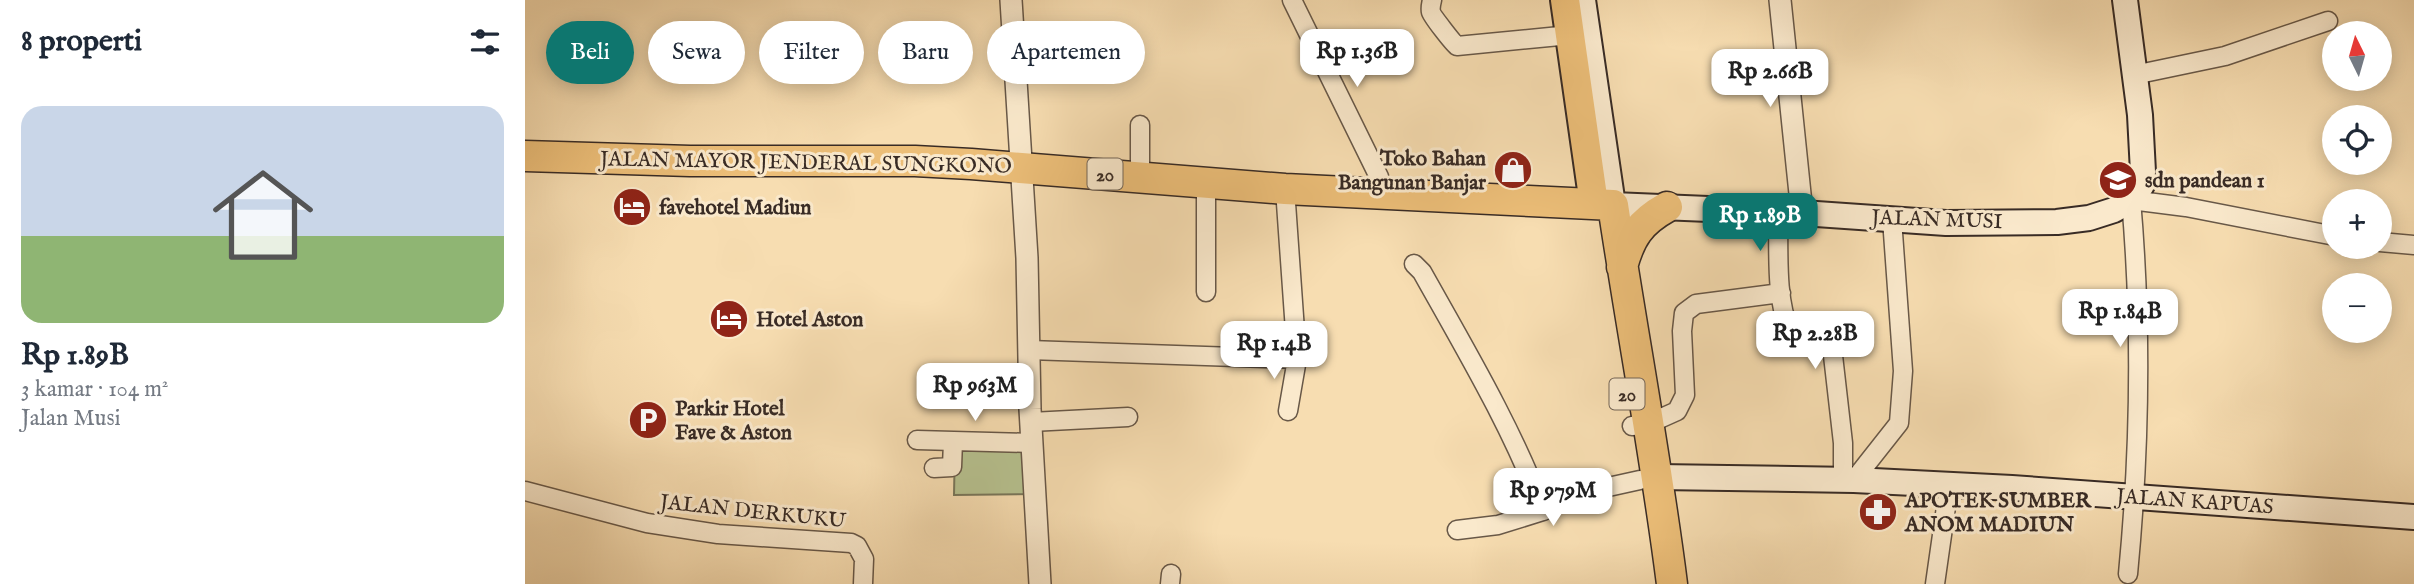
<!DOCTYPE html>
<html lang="id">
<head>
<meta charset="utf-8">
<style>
	:root { --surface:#fff; --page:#f6f6f7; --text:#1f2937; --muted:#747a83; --accent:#0f766e }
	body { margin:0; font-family:"IM FELL English",serif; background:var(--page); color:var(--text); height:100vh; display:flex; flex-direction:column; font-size:26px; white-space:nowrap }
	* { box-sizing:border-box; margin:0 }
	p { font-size:23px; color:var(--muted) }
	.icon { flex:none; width:38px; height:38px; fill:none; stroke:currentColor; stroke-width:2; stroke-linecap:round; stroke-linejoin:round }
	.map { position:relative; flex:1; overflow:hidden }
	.details { display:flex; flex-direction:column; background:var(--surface); width:525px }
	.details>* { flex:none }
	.hud { position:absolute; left:21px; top:21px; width:665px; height:63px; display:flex; gap:14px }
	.needle { width:46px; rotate:355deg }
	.tools { position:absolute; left:1797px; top:21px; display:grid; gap:14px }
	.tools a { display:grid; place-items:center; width:70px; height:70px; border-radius:50%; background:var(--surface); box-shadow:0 4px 18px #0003; font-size:35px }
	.price { position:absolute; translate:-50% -60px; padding:0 16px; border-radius:14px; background:#fff; color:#222; font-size:23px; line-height:46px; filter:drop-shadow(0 2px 4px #0008) }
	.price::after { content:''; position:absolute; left:50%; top:42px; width:21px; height:16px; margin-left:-10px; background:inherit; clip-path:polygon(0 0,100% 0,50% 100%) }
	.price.active { background:var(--accent); color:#fff }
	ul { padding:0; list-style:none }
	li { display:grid; align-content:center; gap:14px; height:371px; padding:0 21px }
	li span { display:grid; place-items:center; height:217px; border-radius:21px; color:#555 }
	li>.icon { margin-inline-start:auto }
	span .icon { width:126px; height:126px; fill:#fffc; stroke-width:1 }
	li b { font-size:30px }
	h2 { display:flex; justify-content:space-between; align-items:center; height:84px; padding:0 21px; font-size:30px }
	.tag { padding:0 24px; border-radius:32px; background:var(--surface); box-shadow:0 4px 18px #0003; font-size:24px; line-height:63px }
	.tag.active { background:var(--accent); color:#fff }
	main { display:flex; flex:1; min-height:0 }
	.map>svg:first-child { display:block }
</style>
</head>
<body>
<main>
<section class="details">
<h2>8 properti<svg class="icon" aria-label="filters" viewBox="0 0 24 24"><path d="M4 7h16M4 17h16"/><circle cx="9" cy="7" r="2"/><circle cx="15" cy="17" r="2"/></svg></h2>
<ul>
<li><span style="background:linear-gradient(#c9d6e8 60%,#8fb573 0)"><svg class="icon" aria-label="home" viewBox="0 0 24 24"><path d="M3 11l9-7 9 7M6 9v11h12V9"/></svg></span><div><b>Rp 1.89B</b><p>3 kamar · 104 m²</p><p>Jalan Musi</p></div></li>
</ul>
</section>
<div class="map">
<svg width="1889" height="584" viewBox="0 0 1889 584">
	<rect width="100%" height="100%" fill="#f7ddb1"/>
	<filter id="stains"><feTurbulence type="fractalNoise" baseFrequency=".00286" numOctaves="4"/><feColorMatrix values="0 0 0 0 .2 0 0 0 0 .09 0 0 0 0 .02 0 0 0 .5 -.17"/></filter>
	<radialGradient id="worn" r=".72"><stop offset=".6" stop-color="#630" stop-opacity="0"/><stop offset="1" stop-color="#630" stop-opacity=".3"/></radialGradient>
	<path fill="#b7c290" stroke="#78765a" stroke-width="2" d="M430,443l76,2 2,49 -79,1z"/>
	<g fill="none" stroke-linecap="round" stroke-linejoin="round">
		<g stroke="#685848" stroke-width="21">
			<path id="minor" d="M767,0l87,177 4,15
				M907,0c-1,4 -2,8 -1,12 1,4 22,31 26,34l113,-11
				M1609,75l91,-19 103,-35
				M615,125v52
				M681,182c0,37 0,73 0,110
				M1253,212c1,35 -3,88 12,119 13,3 25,-2 38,1l3,6 12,105v37
				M1855,242l34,3
				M889,264l8,8c42,75 92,159 121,239
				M504,350l268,9 -12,-170
				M763,411l9,-52
				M506,422l97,-5
				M1107,426l16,-2 29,-13 8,-16 -3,-64 2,-18 12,-9 85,-11
				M392,440l115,3
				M409,468l18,-1 1,-26
				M1329,480l45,-57 4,-52 -11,-152
				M0,491l122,32 71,11 133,9 6,3 7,13 -1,25
				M932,530l41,-5 45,-14 38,-18 59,-13
				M1603,574c12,-125 14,-249 3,-374l55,7 149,29
				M645,584l1,-10
				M1410,584l14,-98"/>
		</g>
		<g stroke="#685848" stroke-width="24">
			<path id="tertiary" d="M486,0l16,258 3,151 10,175
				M1255,0l22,213"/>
		</g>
		<g stroke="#382b25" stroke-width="28">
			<path id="secondary" d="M1058,0l30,205 189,8 144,10 111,-1 32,-4 25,-8 17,-10 11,-15 1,-13 -3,-57 -15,-115
				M1133,477l196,3 158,8 402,29"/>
		</g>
		<g stroke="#382b25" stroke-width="32">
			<path id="primary" d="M1040,0l29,204"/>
		</g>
		<g stroke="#382b25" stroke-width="33">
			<path id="trunk" d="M0,156l165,5h225l56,3 314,25 328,16c19,127 43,252 59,379
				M1097,267c8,-30 18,-45 45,-60"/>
		</g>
		<use href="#minor" stroke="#fae9cc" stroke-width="18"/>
		<use href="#tertiary" stroke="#fae9cc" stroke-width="21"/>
		<use href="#secondary" stroke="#fae9cc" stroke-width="24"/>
		<use href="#primary" stroke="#ecbe78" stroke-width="28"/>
		<use href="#trunk" stroke="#ecbe78" stroke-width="30"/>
	</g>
	<defs>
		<g id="shop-disc" transform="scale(2.0125)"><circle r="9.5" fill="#8f2418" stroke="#fae9cc"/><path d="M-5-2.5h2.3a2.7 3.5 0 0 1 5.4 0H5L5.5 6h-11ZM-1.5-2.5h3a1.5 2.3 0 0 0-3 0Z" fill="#fff"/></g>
		<g id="school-disc" transform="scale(2.0125)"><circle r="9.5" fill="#8f2418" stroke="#fae9cc"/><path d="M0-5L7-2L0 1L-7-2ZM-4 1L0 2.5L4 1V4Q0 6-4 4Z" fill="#fff"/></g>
		<g id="hotel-disc" transform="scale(2.0125)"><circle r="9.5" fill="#8f2418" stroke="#fae9cc"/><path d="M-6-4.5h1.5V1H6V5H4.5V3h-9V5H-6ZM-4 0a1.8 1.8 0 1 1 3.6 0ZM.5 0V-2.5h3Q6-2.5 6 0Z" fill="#fff"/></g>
		<g id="parking-disc" transform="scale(2.0125)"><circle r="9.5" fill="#8f2418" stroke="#fae9cc"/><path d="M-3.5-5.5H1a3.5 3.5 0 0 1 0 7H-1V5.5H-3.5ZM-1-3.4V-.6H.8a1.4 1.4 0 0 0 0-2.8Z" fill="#fff"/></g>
		<g id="pharmacy-disc" transform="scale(2.0125)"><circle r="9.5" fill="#8f2418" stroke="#fae9cc"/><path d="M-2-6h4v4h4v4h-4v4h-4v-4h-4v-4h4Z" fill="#fff"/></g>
	</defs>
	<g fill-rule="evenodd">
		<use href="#shop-disc" x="988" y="170"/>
		<use href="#school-disc" x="1593" y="180"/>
		<use href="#hotel-disc" x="107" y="207"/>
		<use href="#hotel-disc" x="204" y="319"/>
		<use href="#parking-disc" x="123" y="420"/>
		<use href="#pharmacy-disc" x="1353" y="512"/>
	</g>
	<g text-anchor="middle" stroke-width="6" stroke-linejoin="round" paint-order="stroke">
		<g fill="#fae9cc" stroke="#726457" stroke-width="2">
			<rect x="562.5" y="158.5" width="35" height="31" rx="5"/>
			<rect x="1084.5" y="378.5" width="35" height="31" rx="5"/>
		</g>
		<g font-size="19" font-weight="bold" fill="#382b25">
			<text x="580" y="181">20</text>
			<text x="1102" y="401">20</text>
		</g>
		<g font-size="21" font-weight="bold" fill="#382b25" stroke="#fae9cc" text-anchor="start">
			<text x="961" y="165" text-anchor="end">Toko Bahan<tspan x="961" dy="24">Bangunan Banjar</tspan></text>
			<text x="1620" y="187">sdn pandean 1</text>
			<text x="134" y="214">favehotel Madiun</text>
			<text x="231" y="326">Hotel Aston</text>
			<text x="150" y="415">Parkir Hotel<tspan x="150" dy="24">Fave &amp; Aston</tspan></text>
			<text x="1380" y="507">APOTEK SUMBER<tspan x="1380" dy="24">ANOM MADIUN</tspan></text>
		</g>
		<g font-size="21" fill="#382b25" stroke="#fae9cc">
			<text transform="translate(281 162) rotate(1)" y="7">JALAN MAYOR JENDERAL SUNGKONO</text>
			<text transform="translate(1412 219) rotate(2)" y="7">JALAN MUSI</text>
			<text transform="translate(1670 501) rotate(4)" y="7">JALAN KAPUAS</text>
			<text transform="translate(228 511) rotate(6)" y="7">JALAN DERKUKU</text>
		</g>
	</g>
	<rect width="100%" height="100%" filter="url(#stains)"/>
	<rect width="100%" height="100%" fill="url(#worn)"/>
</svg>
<div class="tools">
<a><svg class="needle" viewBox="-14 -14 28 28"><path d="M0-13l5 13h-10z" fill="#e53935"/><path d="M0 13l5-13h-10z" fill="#747a83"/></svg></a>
<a><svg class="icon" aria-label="locate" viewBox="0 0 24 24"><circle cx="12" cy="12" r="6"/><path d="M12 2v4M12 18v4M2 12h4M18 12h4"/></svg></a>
<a>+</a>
<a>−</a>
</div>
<b class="price" style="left:832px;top:89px">Rp 1.36B</b>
<b class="price" style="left:1245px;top:109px">Rp 2.66B</b>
<b class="price active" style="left:1235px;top:253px">Rp 1.89B</b>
<b class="price" style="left:1595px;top:349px">Rp 1.84B</b>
<b class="price" style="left:1290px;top:371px">Rp 2.28B</b>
<b class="price" style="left:749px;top:381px">Rp 1.4B</b>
<b class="price" style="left:450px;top:423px">Rp 963M</b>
<b class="price" style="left:1028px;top:528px">Rp 979M</b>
<div class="hud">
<a class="tag active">Beli</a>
<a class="tag">Sewa</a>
<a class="tag">Filter</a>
<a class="tag">Baru</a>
<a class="tag">Apartemen</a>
</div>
</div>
</main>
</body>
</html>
